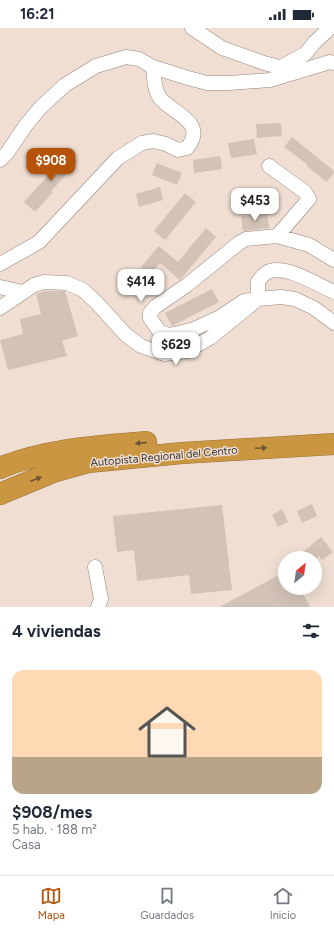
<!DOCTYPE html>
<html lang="es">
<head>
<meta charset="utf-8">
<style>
	:root { --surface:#fff; --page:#f6f6f7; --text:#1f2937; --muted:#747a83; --line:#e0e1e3; --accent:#b45309 }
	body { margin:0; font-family:Figtree,sans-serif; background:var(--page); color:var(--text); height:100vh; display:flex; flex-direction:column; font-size:15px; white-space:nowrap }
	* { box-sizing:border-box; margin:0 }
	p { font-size:13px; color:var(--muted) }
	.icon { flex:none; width:22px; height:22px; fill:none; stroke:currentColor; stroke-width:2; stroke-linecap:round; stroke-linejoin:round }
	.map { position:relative; height:579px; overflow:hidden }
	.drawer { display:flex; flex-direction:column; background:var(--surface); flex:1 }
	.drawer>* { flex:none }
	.needle { width:26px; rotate:29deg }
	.tools { position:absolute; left:278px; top:523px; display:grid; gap:8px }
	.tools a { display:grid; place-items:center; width:44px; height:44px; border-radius:50%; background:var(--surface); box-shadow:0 4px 16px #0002; font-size:20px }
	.price { position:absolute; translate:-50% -34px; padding:0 9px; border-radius:8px; background:#fff; color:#222; font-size:13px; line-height:26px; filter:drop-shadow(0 1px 2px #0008) }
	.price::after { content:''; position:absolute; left:50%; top:24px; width:12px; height:9px; margin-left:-6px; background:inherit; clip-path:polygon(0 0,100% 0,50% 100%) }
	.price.current { background:var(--accent); color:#fff }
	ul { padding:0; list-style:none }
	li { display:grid; align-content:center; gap:8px; height:212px; padding:0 12px }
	li span { display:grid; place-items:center; height:124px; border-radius:12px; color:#555 }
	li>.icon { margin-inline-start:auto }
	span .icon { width:72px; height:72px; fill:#fffc; stroke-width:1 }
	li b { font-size:17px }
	h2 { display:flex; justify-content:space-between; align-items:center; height:48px; padding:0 12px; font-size:17px }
	.status { display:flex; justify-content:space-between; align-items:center; height:28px; padding:0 20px; background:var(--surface); direction:ltr }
	.status svg { height:11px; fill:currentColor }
	.menu { display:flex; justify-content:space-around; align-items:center; height:56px; border-top:1px solid var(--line); background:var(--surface); font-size:11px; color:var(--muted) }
	.menu a { display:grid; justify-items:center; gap:2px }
	.menu .current { color:var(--accent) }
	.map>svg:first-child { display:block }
</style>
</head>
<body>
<div class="status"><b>16:21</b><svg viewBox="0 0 49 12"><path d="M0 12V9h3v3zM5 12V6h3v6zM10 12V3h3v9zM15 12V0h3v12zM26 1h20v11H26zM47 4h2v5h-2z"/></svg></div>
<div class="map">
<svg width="334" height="579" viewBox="0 0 334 579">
	<rect width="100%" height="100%" fill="#efded1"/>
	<path fill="#d3c3b7" d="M281,95l1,13 -25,2 -1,-14z
		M292,109l42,34v2l-8,9 -20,-17 1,-1 -23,-17z
		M254,111l3,15 -26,4 -3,-15z
		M67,124l11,10 -27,29 2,1 -18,20 -11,-10 27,-30 -1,-1z
		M220,128l2,13 -28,4 -1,-13z
		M157,135l25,10 -5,12 -25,-10z
		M160,159l3,13 -24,7 -3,-13z
		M185,165l11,9 -31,38 -11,-9z
		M267,186l2,14 -26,3 -2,-15z
		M206,200l10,9 -36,43 -20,-17 -10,12 -9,-8 18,-21 19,16z
		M212,261l7,13 -47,24 -7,-13z
		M45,263h20l13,45 -16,5 5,15 -59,14 -8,-30 23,-6 -3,-15 21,-5 -5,-20z
		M312,476l5,12 -15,7 -5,-12z
		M222,477l10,85 -41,4 -2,-19 -52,6 -3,-31 -17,2 -4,-36z
		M282,481l6,13 -10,5 -6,-12z
		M321,509l12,15 -11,8 -3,-4 -2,2h-26l21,-12 -1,-1z
		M285,544v16h15l10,19h-91z"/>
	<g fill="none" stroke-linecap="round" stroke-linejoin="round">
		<g stroke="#95867a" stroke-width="15">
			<path id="minor" d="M192,0l30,20 42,15 31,8
				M281,39l24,-13 10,-12 15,-14
				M0,132l7,-7 19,-28 15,-18 24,-22 31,-19 30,-9 13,2 14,8 35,11 19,5h22l41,-3 60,-18 4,1
				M269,138l36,26 4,7 -32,37 32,9 25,15
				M277,208l-31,3 -7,4 -52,42 -32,22 -5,6v5l9,13 9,4 7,-1 19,-5 26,-12 24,-16 14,-2v-17c2,-3 5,-7 8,-9 16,-11 52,12 68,19
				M0,236l39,-22 79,-84 24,-15 11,-2 13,3 12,6 9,-2c21,-26 -14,-34 -27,-50 -6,-8 -6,-21 -7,-31
				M0,259l23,5
				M0,280l34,-23 10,-3 23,1 16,7 14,13 29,32 15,11 23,8 23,-3 23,-13 48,-39 23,-2 14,2 19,9 20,15
				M95,539l6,32 -3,8"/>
		</g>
		<g stroke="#97733a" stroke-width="22">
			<path id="highway" d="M0,440c45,-19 98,-22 146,-26
				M0,466l53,-22 36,-10 93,-9 152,-9"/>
		</g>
		<use href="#minor" stroke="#fff" stroke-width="14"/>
		<use href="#highway" stroke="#cb9642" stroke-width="21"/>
	</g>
	<defs><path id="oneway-solid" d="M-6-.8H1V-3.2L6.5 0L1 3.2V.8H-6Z"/></defs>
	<g fill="#6b5434">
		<use href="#oneway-solid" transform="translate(141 415) rotate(176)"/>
		<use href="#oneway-solid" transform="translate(261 420) rotate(-3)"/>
		<use href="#oneway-solid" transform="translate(36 451) rotate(-21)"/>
	</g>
	<g text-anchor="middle" stroke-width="3" stroke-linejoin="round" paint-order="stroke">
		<g font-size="11" fill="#37312c" stroke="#efded1">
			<text transform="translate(164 428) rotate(-5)" y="4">Autopista Regional del Centro</text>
		</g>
	</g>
</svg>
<div class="tools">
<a><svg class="needle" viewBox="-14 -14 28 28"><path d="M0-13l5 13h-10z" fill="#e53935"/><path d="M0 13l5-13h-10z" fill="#747a83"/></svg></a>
</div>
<b class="price current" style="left:51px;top:154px">$908</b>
<b class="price" style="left:255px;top:194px">$453</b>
<b class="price" style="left:141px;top:275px">$414</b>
<b class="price" style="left:176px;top:338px">$629</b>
</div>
<section class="drawer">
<h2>4 viviendas<svg class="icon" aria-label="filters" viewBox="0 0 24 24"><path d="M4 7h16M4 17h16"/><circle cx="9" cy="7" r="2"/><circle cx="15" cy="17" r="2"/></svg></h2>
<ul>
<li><span style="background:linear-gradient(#ffd9b3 70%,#b9a48a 0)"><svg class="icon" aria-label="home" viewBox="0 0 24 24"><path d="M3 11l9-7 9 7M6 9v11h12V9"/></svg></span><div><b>$908/mes</b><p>5 hab. · 188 m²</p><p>Casa</p></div></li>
</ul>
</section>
<nav class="menu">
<a class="current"><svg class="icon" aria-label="map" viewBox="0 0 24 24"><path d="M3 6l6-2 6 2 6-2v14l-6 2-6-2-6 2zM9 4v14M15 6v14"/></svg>Mapa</a>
<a><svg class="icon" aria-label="saved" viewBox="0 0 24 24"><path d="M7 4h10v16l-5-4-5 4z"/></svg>Guardados</a>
<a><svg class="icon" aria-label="home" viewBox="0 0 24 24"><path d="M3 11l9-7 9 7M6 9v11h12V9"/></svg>Inicio</a>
</nav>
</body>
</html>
